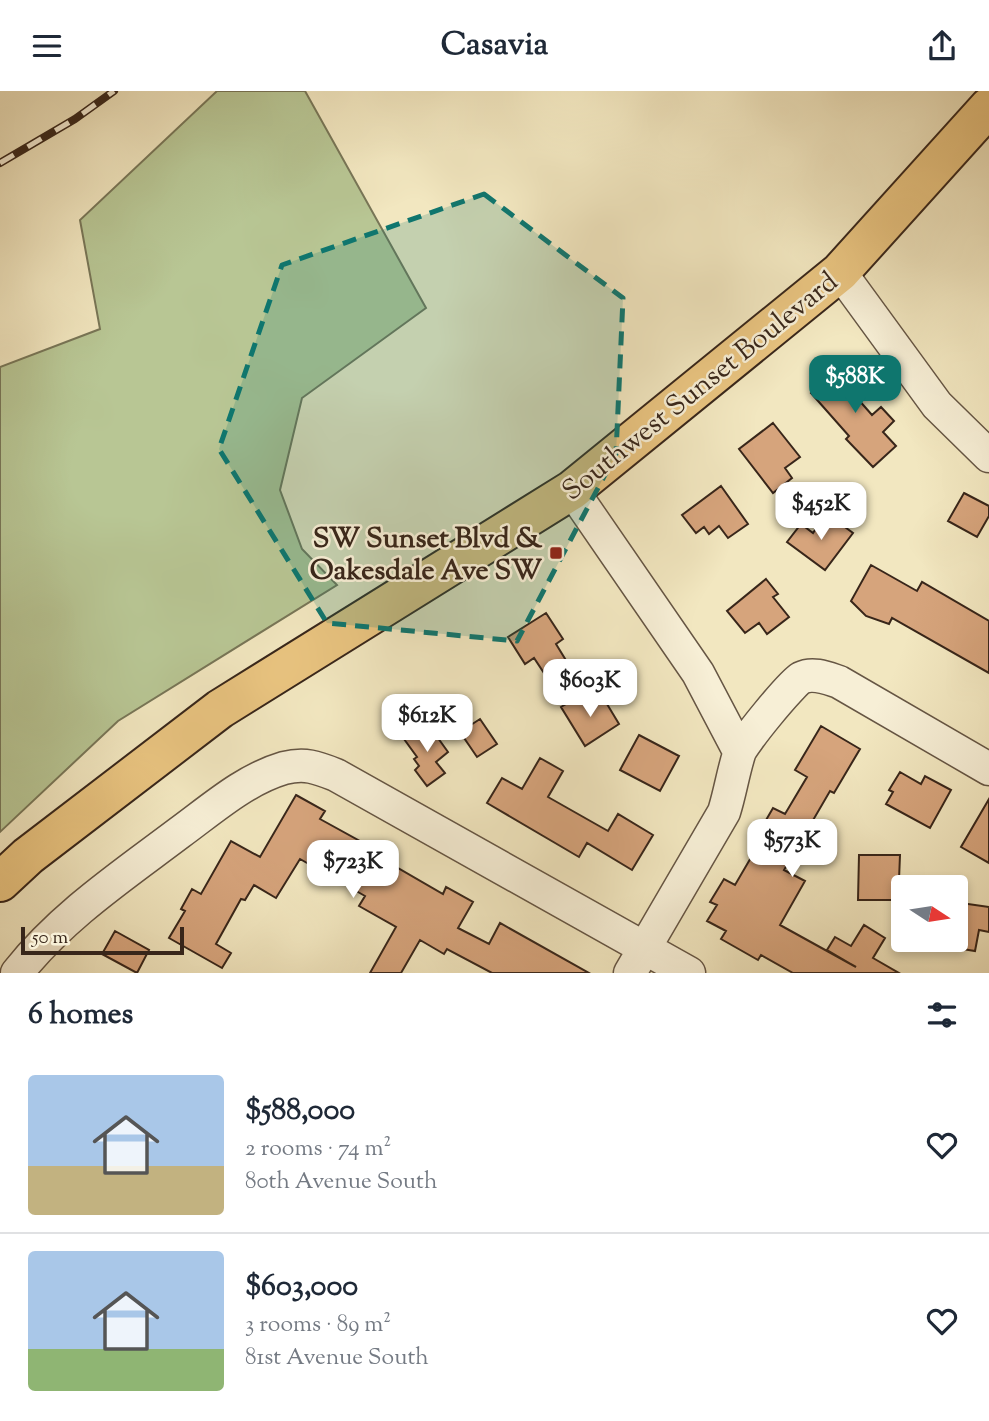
<!DOCTYPE html>
<html lang="en">
<head>
<meta charset="utf-8">
<style>
	:root { --surface:#fff; --page:#f6f6f7; --text:#1f2937; --muted:#747a83; --line:#e0e1e3; --accent:#0f766e }
	body { margin:0; font-family:"Sorts Mill Goudy",serif; background:var(--page); color:var(--text); height:100vh; display:flex; flex-direction:column; font-size:26px; white-space:nowrap }
	* { box-sizing:border-box; margin:0 }
	p { font-size:23px; color:var(--muted) }
	.icon { flex:none; width:38px; height:38px; fill:none; stroke:currentColor; stroke-width:2; stroke-linecap:round; stroke-linejoin:round }
	.map { position:relative; height:882px; overflow:hidden }
	.sheet { display:flex; flex-direction:column; background:var(--surface); flex:1 }
	.sheet>* { flex:none }
	.needle { width:46px; rotate:102deg }
	.fabs { position:absolute; left:891px; top:784px; display:grid; gap:14px }
	.fabs a { display:grid; place-items:center; width:77px; height:77px; border-radius:7px; background:var(--surface); box-shadow:0 4px 10px #0003; font-size:35px }
	.scale { position:absolute; left:21px; bottom:18px; width:163px; box-sizing:border-box; padding-left:7px; border:4px solid #38261a; border-top:0; font-size:19px; line-height:24px; white-space:nowrap; color:#38261a; -webkit-text-stroke:5px #f7efd6; paint-order:stroke }
	.price { position:absolute; translate:-50% -60px; padding:0 16px; border-radius:14px; background:#fff; color:#222; font-size:23px; line-height:46px; filter:drop-shadow(0 2px 4px #0008) }
	.price::after { content:''; position:absolute; left:50%; top:42px; width:21px; height:16px; margin-left:-10px; background:inherit; clip-path:polygon(0 0,100% 0,50% 100%) }
	.price.selected { background:var(--accent); color:#fff }
	ul { padding:0; list-style:none }
	li { display:flex; align-items:center; gap:21px; height:175px; padding:0 28px }
	li+li { border-top:2px solid var(--line) }
	li span { display:grid; place-items:center; flex:none; width:196px; height:140px; border-radius:7px; color:#555 }
	li>.icon { margin-inline-start:auto }
	span .icon { width:84px; height:84px; fill:#fffc; stroke-width:1 }
	li b { font-size:30px }
	h2 { display:flex; justify-content:space-between; align-items:center; height:84px; padding:0 28px; font-size:30px }
	header { display:flex; justify-content:space-between; align-items:center; height:91px; padding:0 28px; background:var(--surface); font-size:32px; font-weight:800 }
	.map>svg:first-child { display:block }
</style>
</head>
<body>
<header><svg class="icon" aria-label="menu" viewBox="0 0 24 24"><path d="M4 6h16M4 12h16M4 18h16"/></svg>Casavia<svg class="icon" aria-label="share" viewBox="0 0 24 24"><path d="M12 15V3M7 8l5-5 5 5M5 13v7h14v-7"/></svg></header>
<div class="map">
<svg width="989" height="882" viewBox="0 0 989 882">
	<rect width="100%" height="100%" fill="#f2e7c0"/>
	<filter id="stains"><feTurbulence type="fractalNoise" baseFrequency=".00286" numOctaves="4"/><feColorMatrix values="0 0 0 0 .2 0 0 0 0 .09 0 0 0 0 .02 0 0 0 .5 -.17"/></filter>
	<radialGradient id="worn" r=".72"><stop offset=".6" stop-color="#630" stop-opacity="0"/><stop offset="1" stop-color="#630" stop-opacity=".3"/></radialGradient>
	<path fill="#b8c694" stroke="#787657" stroke-width="2" d="M217,0h88l121,217 -124,90 -22,92 22,59 35,36 -219,136 -118,111v-465l100,-38 -20,-109z"/>
	<path fill="#d6a47c" stroke="#38261a" stroke-width="2" d="M847,271l15,18 -12,10 22,25 9,-8 13,14 -11,11 13,14 -23,21 -27,-28 3,-3 -38,-43z
		M773,332l27,34 -15,11 7,10 -19,15 -34,-44z
		M721,395l27,38 -20,14 -9,-12 -10,8 -5,-7 -8,6 -14,-18z
		M964,402l25,13v10l-12,21 -29,-16z
		M834,428l19,14 -28,37 -38,-28 14,-18 12,9 6,-9 8,5z
		M871,474l46,26 5,-9 67,39v52l-97,-55 -3,6 -23,-8 -15,-15z
		M766,488l12,15 -5,3 16,20 -22,17 -8,-11 -14,10 -18,-22z
		M546,522l17,26 -7,5 11,18 -21,14 -12,-18 -9,6 -17,-27z
		M583,603l8,12 13,-7 15,25 -34,22 -24,-39z
		M480,628l17,25 -20,13 -17,-25z
		M422,634l9,12 4,-3 13,18 -12,10 9,11 -18,13 -12,-16 4,-4 -5,-7 3,-2 -13,-18z
		M821,635l39,23 -26,44 -4,-2 -46,79 21,11 -25,44 76,42 -29,-17 8,-13 16,9 13,-21 21,13 -12,20 26,15h-106l-32,-18 -3,5 -37,-21 5,-8 -19,-10 10,-16 -7,-3 14,-23 11,6 28,-48 -5,-3 15,-26 12,6 22,-37 -12,-7z
		M639,644l40,21 -19,35 -40,-21z
		M540,667l23,13 -15,26 60,34 10,-17 35,21 -21,35 -45,-27 -8,14 -92,-54 15,-25 20,11z
		M900,681l21,12 4,-8 26,14 -21,38 -44,-24 7,-12 -4,-2z
		M296,704l29,16 -5,8 56,31 -2,4 69,40 3,-7 27,15 -15,26 31,16 11,-21 89,50h-97l-45,-24 -3,5 -24,-14 -19,33h-31l26,-46 -37,-21 6,-10 -65,-37 -24,39 -22,-13 -9,15 -4,-1 -25,45 15,9 -9,15 -53,-30 16,-27 -4,-2 11,-20 9,5 30,-53 29,16z
		M989,708v64l-28,-16z
		M859,764h41l-1,25h-3v4h-2l-1,16h-35z
		M961,812l28,4v25l-10,-2 -4,21 -19,-3v-30h3z
		M115,840l34,19 -12,23 -35,-19z"/>
	<g fill="none" stroke-linecap="round" stroke-linejoin="round">
		<g stroke="#665644" stroke-width="35">
			<path id="minor" d="M840,181l97,133 52,51
				M572,399l126,183 41,78
				M17,882c45,-57 105,-97 162,-140 33,-24 65,-53 105,-65 21,-5 32,-1 52,7l353,198
				M630,882l94,-161c6,-19 9,-39 15,-58 3,-11 53,-71 62,-76 12,-6 26,0 38,4l150,87"/>
		</g>
		<g stroke="#38261a" stroke-width="42">
			<path id="major" d="M0,791l28,-26 192,-147 352,-219 268,-218 149,-165"/>
		</g>
		<use href="#minor" stroke="#f7efd6" stroke-width="32"/>
		<use href="#major" stroke="#e9c480" stroke-width="38"/>
		<g stroke="#38261a" stroke-width="8">
			<path id="rail" d="M0,72l75,-44 39,-28"/>
		</g>
		<use href="#rail" stroke="#f7efd6" stroke-width="5" stroke-dasharray="16" stroke-linecap="butt"/>
	</g>
	<path fill="#0f766e" fill-opacity="0.2" stroke="#0f766e" stroke-width="5" stroke-dasharray="14 9" stroke-linejoin="round" d="M484,103l139,104 -7,156 -99,187 -190,-18 -108,-174 63,-184z"/>
	<rect fill="#8f2418" stroke="#f7efd6" stroke-width="2.5" x="549" y="455" width="14" height="14" rx="3.5"/>
	<g text-anchor="middle" stroke-width="5" stroke-linejoin="round" paint-order="stroke">
		<g font-size="28" fill="#38261a" stroke="#f7efd6">
			<text transform="translate(699 294) rotate(-39)" y="10">Southwest Sunset Boulevard</text>
		</g>
		<g font-size="28" font-weight="bold" fill="#38261a" stroke="#f7efd6" text-anchor="end">
			<text x="542" y="456">SW Sunset Blvd &amp;<tspan x="542" dy="32">Oakesdale Ave SW</tspan></text>
		</g>
	</g>
	<rect width="100%" height="100%" filter="url(#stains)"/>
	<rect width="100%" height="100%" fill="url(#worn)"/>
</svg>
<div class="fabs">
<a><svg class="needle" viewBox="-14 -14 28 28"><path d="M0-13l5 13h-10z" fill="#e53935"/><path d="M0 13l5-13h-10z" fill="#747a83"/></svg></a>
</div>
<div class="scale">50 m</div>
<b class="price selected" style="left:855px;top:324px">$588K</b>
<b class="price" style="left:821px;top:451px">$452K</b>
<b class="price" style="left:590px;top:628px">$603K</b>
<b class="price" style="left:427px;top:663px">$612K</b>
<b class="price" style="left:792px;top:788px">$573K</b>
<b class="price" style="left:353px;top:809px">$723K</b>
</div>
<section class="sheet">
<h2>6 homes<svg class="icon" aria-label="filters" viewBox="0 0 24 24"><path d="M4 7h16M4 17h16"/><circle cx="9" cy="7" r="2"/><circle cx="15" cy="17" r="2"/></svg></h2>
<ul>
<li><span style="background:linear-gradient(#a9c7e8 65%,#c2b280 0)"><svg class="icon" aria-label="home" viewBox="0 0 24 24"><path d="M3 11l9-7 9 7M6 9v11h12V9"/></svg></span><div><b>$588,000</b><p>2 rooms · 74 m²</p><p>80th Avenue South</p></div><svg class="icon" aria-label="heart" viewBox="0 0 24 24"><path d="M12 20l-8-8c-3-5 5-10 8-4 3-6 11-1 8 4z"/></svg></li>
<li><span style="background:linear-gradient(#a9c7e8 70%,#8fb573 0)"><svg class="icon" aria-label="home" viewBox="0 0 24 24"><path d="M3 11l9-7 9 7M6 9v11h12V9"/></svg></span><div><b>$603,000</b><p>3 rooms · 89 m²</p><p>81st Avenue South</p></div><svg class="icon" aria-label="heart" viewBox="0 0 24 24"><path d="M12 20l-8-8c-3-5 5-10 8-4 3-6 11-1 8 4z"/></svg></li>
</ul>
</section>
</body>
</html>
